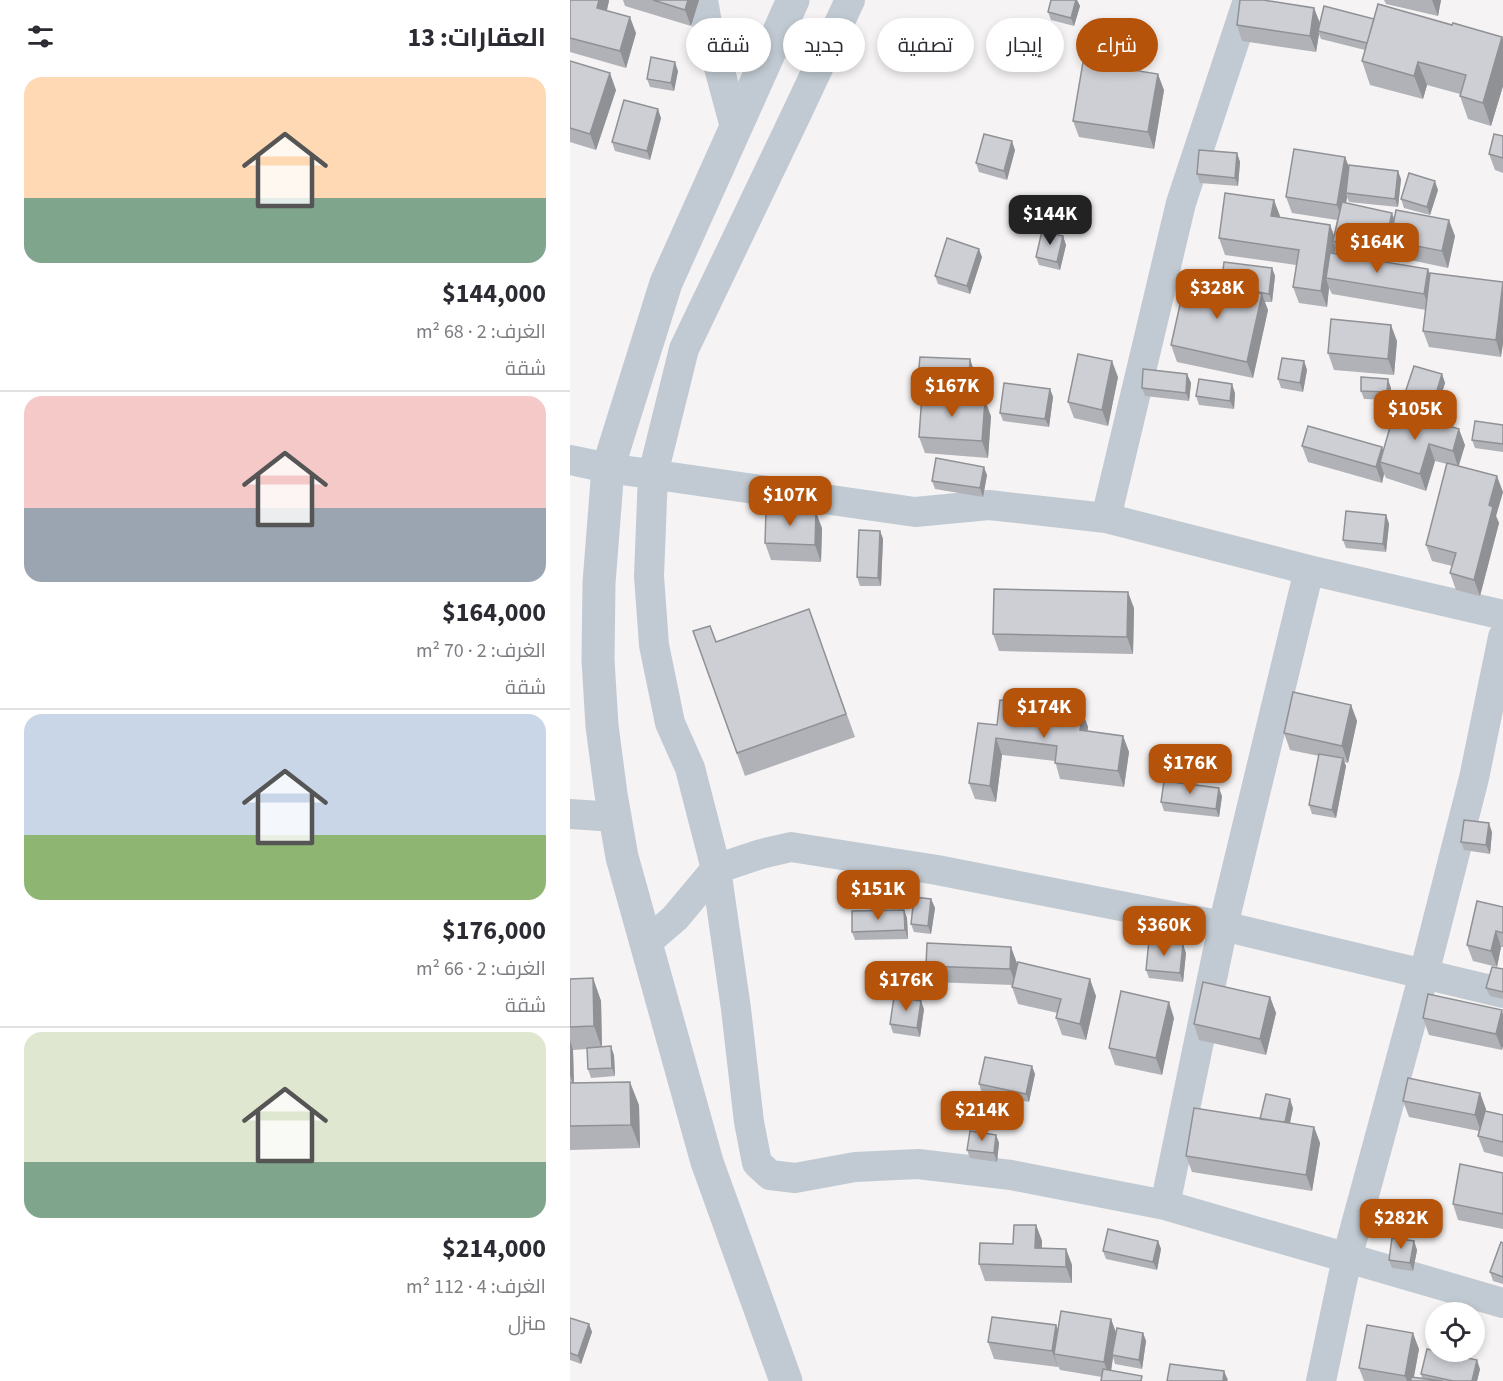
<!DOCTYPE html>
<html lang="ar">
<head>
<meta charset="utf-8">
<style>
	:root { --surface:#fff; --page:#f2f2f3; --text:#2b2b33; --muted:#7c7c81; --line:#e1e1e2; --accent:#b45309 }
	body { margin:0; font-family:"Source Sans 3",Cairo,sans-serif; background:var(--page); color:var(--text); direction:rtl; height:100vh; display:flex; flex-direction:column; font-size:22px; white-space:nowrap }
	* { box-sizing:border-box; margin:0 }
	p { font-size:20px; color:var(--muted) }
	.icon { flex:none; width:33px; height:33px; fill:none; stroke:currentColor; stroke-width:2; stroke-linecap:round; stroke-linejoin:round }
	.map { position:relative; flex:1; overflow:hidden; direction:ltr }
	.drawer { display:flex; flex-direction:column; background:var(--surface); width:570px }
	.drawer>* { flex:none }
	.top-card { position:absolute; left:18px; top:18px; width:570px; height:54px; direction:rtl; display:flex; gap:12px }
	.buttons { position:absolute; left:855px; top:1302px; display:grid; gap:12px }
	.buttons a { display:grid; place-items:center; width:60px; height:60px; border-radius:50%; background:var(--surface); box-shadow:0 3px 9px #0003; font-size:30px }
	.price { position:absolute; translate:-50% -51px; padding:0 14px; border-radius:12px; background:var(--accent); color:#fff; font-size:20px; line-height:39px; filter:drop-shadow(0 2px 3px #0008) }
	.price::after { content:''; position:absolute; left:50%; top:36px; width:18px; height:14px; margin-left:-9px; background:inherit; clip-path:polygon(0 0,100% 0,50% 100%) }
	.price.selected { background:#222; color:#fff }
	ul { padding:0; list-style:none }
	li { display:grid; align-content:center; gap:12px; height:318px; padding:0 24px }
	li+li { border-top:2px solid var(--line) }
	li span { display:grid; place-items:center; height:186px; border-radius:18px; color:#555 }
	li>.icon { margin-inline-start:auto }
	span .icon { width:108px; height:108px; fill:#fffc; stroke-width:1 }
	li b { font-size:26px }
	h2 { display:flex; justify-content:space-between; align-items:center; height:72px; padding:0 24px; font-size:26px }
	.pill { padding:0 21px; border-radius:27px; background:var(--surface); box-shadow:0 3px 9px #0003; font-size:21px; line-height:54px }
	.pill.selected { background:var(--accent); color:#fff }
	main { display:flex; flex:1; min-height:0 }
	.map>svg:first-child { display:block }
</style>
</head>
<body>
<main>
<div class="map">
<svg width="933" height="1381" viewBox="0 0 933 1381">
	<rect width="100%" height="100%" fill="#f5f3f3"/>
	<g fill="none" stroke-linecap="round" stroke-linejoin="round">
		<path stroke="#c1cad2" stroke-width="30" d="M133,0l4,23 28,104
			M280,0l-55,117 -111,232 -31,125 -4,102 5,69 16,78 20,45 26,101 20,140 13,113 8,41 13,12 25,3 60,-11 63,-3 93,11 154,30 338,98
			M0,460l38,8 307,44 74,-7 117,13 203,52 194,45
			M536,518l75,-315 67,-203
			M0,814l45,3
			M76,943l29,-25 41,-49 45,-15 30,-7 146,23 286,56 280,67
			M595,1205l58,-279 86,-356
			M751,1381l26,-123 77,-284 50,-196 29,-141"/>
		<path stroke="#c1cad2" stroke-width="33" d="M216,1381l-79,-219 -85,-305 -11,-63 -9,-68 -4,-66 1,-77 9,-115 58,-185 127,-283"/>
	</g>
	<path fill="#b0b2b7" d="M0,0h39l-2,11 29,22 -10,35 -56,-16z
		M53,0h76l-8,26 -66,-20z
		M481,0h26l3,6 -6,20 -23,-6 -3,-8z
		M814,0h57l-3,16 -52,-12z
		M744,8l6,15 54,-4 78,6 50,12 1,3v46l-12,40 -23,-7 -8,-23v-2l-33,-9 -4,14 -53,-14 -8,-24 3,-11 -44,-11 -2,-5 -3,18 -74,-11 -5,-16z
		M459,31l3,9 -3,18 -30,-5 -3,-9z
		M0,61l46,29 -20,60 -26,-8z
		M108,71l-4,20 -24,-4 -3,-8z
		M594,90l-10,59 -75,-12 -6,-16z
		M91,118l-11,42 -35,-9 -3,-9z
		M933,136v37l-8,-3 -6,-16z
		M445,150l-8,30 -28,-8 -3,-9z
		M667,153l3,9 -2,24 -38,-3 -3,-9z
		M775,157l4,10 52,12 -3,28 -49,-5 -2,-5 -1,6 48,17 61,16 -7,32 -52,-11 -3,-8 -3,14 40,12 73,7 -2,75 -72,-10 -6,-16 3,-21 -94,-16 -3,-6 -2,19 -28,-4 -6,-16 3,-22 -71,-10 -6,-17 61,-22v2l50,7 4,10 3,-15 -45,-7 -6,-16z
		M868,190l-8,25 -26,-7 -3,-9z
		M493,236l3,9 -6,25 -21,-5 -3,-8z
		M412,257l-12,37 -32,-10 -3,-8z
		M702,268l3,8 -3,26h-8l4,8 -15,68 -76,-16 -6,-17 50,-60z
		M827,341l-3,34 -60,-5 -6,-17z
		M400,359l3,9 -1,20 -51,-3 -3,-8z
		M734,361l3,9 -4,22 -22,-4 -3,-9z
		M617,374l4,9 -2,18 -44,-5 -3,-8z
		M872,374l3,9 -11,36 -29,-9 -3,-8z
		M548,377l-10,49 -34,-8 -6,-16z
		M821,388l-1,12 -26,-1 -3,-8z
		M480,389l3,8 -4,30 -46,-6 -3,-8z
		M665,393l-1,16 -35,-4 -3,-9z
		M825,410l70,35 -6,21 44,26 -7,24 3,7 -19,73 -24,-6 -6,-17 2,-7 -20,-5 -6,-16 21,-81 -12,-3 -9,30 -40,-13 -2,-4 -2,9 -74,-21 -6,-16 80,1 1,4z
		M421,416l-3,42 -63,-5 -6,-16z
		M933,425v27l-28,-4 -3,-8z
		M417,475l-4,22 -48,-8 -3,-8z
		M816,515l3,9 -3,28 -40,-4 -3,-8z
		M252,528l-1,34 -50,-2 -6,-17z
		M310,531l3,8 -2,47h-21l-3,-9z
		M564,608l-1,46 -134,-3 -6,-17z
		M239,609l46,128 -110,39 -52,-145 23,11z
		M781,705l6,16 -9,42 -4,-1 2,4 -10,52 -24,-4 -3,-9 10,-49 -29,-6 -6,-17z
		M512,711l6,16 -1,4 36,5 6,16 -5,35 -64,-8 -5,-18 -53,-6 -6,47 -21,-3 -6,-16 28,-58z
		M652,796l-3,21 -55,-6 -3,-9z
		M922,832l-2,22 -26,-4 -3,-8z
		M361,899l4,9 -4,26 -17,-2 -3,-8z
		M933,907v40h-2l-4,20 -24,-6 -6,-16z
		M334,910l3,8 1,21 -53,1 -3,-8z
		M616,953l-3,29 -34,-4 -3,-8z
		M447,963v6l79,27 -10,44 -24,-5 -6,-17 2,-5 -40,-9 -6,-17 1,-2 -81,-3 -6,-16z
		M933,969v30l-13,-3 -4,-8z
		M23,978l8,23 1,46 12,8 1,21 -24,2 -3,-9 -1,-20 -14,1 1,33 65,22 1,43 -70,2v-171z
		M700,997l6,16 -10,42 -67,-15 -5,-16z
		M354,1009l-4,28 -27,-4 -3,-9z
		M932,1010v40l-73,-15 -6,-17z
		M604,1018l-12,57 -47,-10 -6,-17z
		M465,1074l-6,28 -47,-9 -3,-9z
		M910,1093l6,18 17,4v42l-19,-5 -6,-16 1,-5 -70,-14 -6,-16z
		M723,1108l-3,15 24,4 6,16 -8,48 -120,-19 -6,-16 74,-37z
		M426,1135l3,8 -2,19 -27,-4 -3,-8z
		M933,1173v56l-45,-9 -5,-16z
		M466,1225l6,16v7l24,1 6,16v18l-87,-2 -6,-17 34,-20z
		M588,1241l3,8 -4,21 -51,-11 -3,-8z
		M844,1241l3,9 -4,21 -21,-3 -3,-8z
		M933,1243v41l-10,-3 -3,-9z
		M0,1318l19,6 3,8 -11,32 -11,-4z
		M541,1319l5,15 27,-1 3,8 -4,28 -27,-5 -2,-7 -2,14 -9,6 -42,-7 -2,-4v1l-64,-8 -6,-17 68,-17 2,5z
		M849,1349l-5,28 8,1 -1,-4 59,-5 -3,12h-113l-5,-13z"/>
	<path fill="#909195" d="M29,0h10v1l-6,24 -6,-17z
		M118,0h11l-8,26 -6,-16z
		M506,0h1l3,6 -6,20 -3,-8z
		M862,0h9l-3,16z
		M744,8l6,16 -2,7 1,3 -3,18 -6,-16z
		M60,17l6,16 -10,35 -6,-17z
		M459,31l3,9 -3,18 -3,-9z
		M932,37l1,3v46l-12,40 -8,-23z
		M105,62l3,9 -4,20 -3,-8z
		M848,62l9,23 -4,14 -9,-23z
		M40,73l6,17 -20,60 -6,-16z
		M588,74l6,16 -10,59 -6,-17z
		M88,109l3,9 -11,42 -3,-9z
		M442,141l3,9 -8,30 -3,-9z
		M667,153l3,9 -2,24 -3,-8z
		M775,157l6,16 -5,20 1,4 -4,25 -6,-17z
		M828,171l3,8 -3,28 -3,-8z
		M865,181l3,9 -8,25 -3,-8z
		M704,200l6,16 -3,17 -6,-17z
		M822,213l6,16 -8,12 3,8 -4,19 -6,-16z
		M879,220l6,16 -7,32 -6,-17z
		M760,225l6,16h-3l2,7 -4,31 -5,-1 3,10 -2,19 -6,-16z
		M493,236l3,9 -6,25 -3,-8z
		M409,249l3,8 -12,37 -3,-8z
		M702,268l3,8 -3,26 -3,-8z
		M858,269l6,17 -4,25 -6,-17z
		M933,283v61l-2,13 -5,-17z
		M692,294l6,16 -15,68 -6,-16z
		M821,325l6,16 -3,34 -6,-16z
		M400,359l3,9 -1,20 -3,-9z
		M542,361l6,16 -10,49 -6,-16z
		M734,361l3,9 -4,22 -3,-9z
		M617,374l4,9 -2,18 -3,-8z
		M872,374l3,9 -11,36 -3,-9z
		M818,379l3,9 -1,12 -3,-8z
		M662,384l3,9 -1,16 -4,-8z
		M480,389l3,8 -4,30 -4,-8z
		M415,400l6,16 -3,42 -6,-17z
		M889,429l6,16 -7,22 -5,-16z
		M859,444l6,17 -9,30 -6,-17z
		M812,447l5,16 -7,-1 4,12 -2,9 -6,-16z
		M414,467l3,8 -4,22 -3,-9z
		M927,476l6,16 -7,24 3,7 -19,73 -6,-16 15,-75z
		M246,512l6,16 -1,34 -6,-17z
		M816,515l3,9 -3,28 -3,-8z
		M310,531l3,8 -2,47 -3,-8z
		M558,592l6,16 -1,46 -6,-17z
		M781,705l6,16 -9,42 -6,-17z
		M512,711l6,16 -2,19 -6,-16z
		M553,736l6,16 -5,35 -6,-16z
		M426,738l6,17 -6,47 -6,-16z
		M773,758l3,8 -10,52 -4,-8z
		M649,788l3,8 -3,21 -3,-8z
		M919,823l3,9 -2,22 -4,-9z
		M361,899l4,9 -4,26 -3,-8z
		M334,910l3,8 1,21 -3,-9z
		M926,931l5,16 -4,20 -6,-16z
		M613,944l3,9 -3,29 -3,-9z
		M441,947l6,16 -1,22 -6,-16z
		M23,978l8,23 1,48 -8,-23z
		M520,979l6,17 -10,44 -6,-16z
		M700,997l6,16 -10,42 -6,-16z
		M351,1001l3,8 -4,28 -3,-9z
		M599,1002l5,16 -12,57 -6,-17z
		M932,1010l1,4v32l-1,4 -6,-16z
		M0,1040l3,10 1,36 -4,-11z
		M41,1046l3,9 1,21 -3,-8z
		M462,1066l3,8 -6,28 -3,-8z
		M60,1082l9,23 1,43 -9,-23z
		M910,1093l6,16 -5,22 -6,-16z
		M720,1099l3,9 -6,29 -3,-9z
		M744,1127l6,16 -8,48 -6,-16z
		M426,1135l3,8 -2,19 -3,-9z
		M466,1225l6,16 -1,23 -6,-16z
		M588,1241l3,8 -4,21 -4,-8z
		M844,1241l3,9 -4,21 -3,-8z
		M496,1249l6,16v18l-6,-16z
		M541,1319l6,16 -5,20 1,2 -3,21 -6,-16z
		M19,1324l3,8 -11,32 -3,-8z
		M486,1325l6,16 -8,13 4,13 -6,-16z
		M573,1333l3,8 -4,28 -3,-9z
		M843,1333l6,16 -6,32h-6l-2,-5z
		M907,1360l3,9 -3,12h-5z
		M654,1371l4,9 -1,1h-4z"/>
	<path fill="#cdcfd5" stroke="#909195" stroke-width="1.5" d="M0,0h29l-2,8 33,9 -10,34 -50,-13z
		M83,0h35l-3,10z
		M481,0h25l-5,18 -23,-6z
		M670,0h23l51,8 -4,28 -73,-11z
		M808,4l74,21 1,-2 49,14 -19,66 -23,-7 6,-21 -48,-13 -4,14 -52,-15z
		M754,6l50,13 -7,24 -49,-12z
		M430,26l29,5 -3,18 -30,-5z
		M81,57l24,5 -4,21 -24,-4z
		M0,61l40,12 -20,61 -20,-6z
		M513,62l75,12 -10,58 -75,-11z
		M54,100l34,9 -11,42 -35,-9z
		M414,134l28,7 -8,30 -28,-8z
		M924,134l9,2v22l-14,-4z
		M724,149l51,8 -8,48 -51,-8z
		M629,150l38,3 -2,25 -38,-4z
		M779,165l49,6 -3,28 -49,-6z
		M839,173l26,8 -8,26 -26,-8z
		M655,193l49,7 -3,16 59,9 -9,66 -28,-4 6,-37 -80,-12z
		M772,202l50,11 -9,39 -50,-11z
		M826,210l53,10 -7,31 -52,-10z
		M472,231l21,5 -6,26 -21,-5z
		M377,238l32,11 -12,37 -32,-10z
		M760,253l98,16 -4,25 -98,-16z
		M654,262l48,6 -3,26 -48,-9z
		M860,273l73,9 -7,58 -73,-9z
		M616,278l76,16 -15,68 -76,-17z
		M761,319l60,6 -3,34 -60,-6z
		M508,354l34,7 -10,49 -34,-8z
		M350,357l50,2 -1,20 -51,-2z
		M712,358l22,3 -4,22 -22,-4z
		M844,366l28,8 -11,36 -29,-8z
		M573,369l44,5 -1,19 -44,-5z
		M791,377l27,2 -1,13 -26,-1z
		M629,379l33,5 -2,17 -34,-5z
		M434,383l46,6 -5,30 -45,-6z
		M352,395l63,5 -3,41 -63,-4z
		M825,410l64,19 -6,22 -24,-7 -9,30 -40,-12z
		M905,421l28,4v19l-31,-4z
		M738,426l74,21 -6,20 -74,-21z
		M366,458l48,9 -4,21 -48,-7z
		M877,463l50,13 -8,29 4,2 -19,73 -24,-7 6,-20 -30,-8z
		M196,510l50,2 -1,33 -50,-2z
		M776,511l40,4 -3,29 -40,-4z
		M289,530l21,1 -2,47 -21,-1z
		M424,589l134,3 -1,45 -134,-3z
		M239,609l37,105 -109,39 -44,-122 17,-5 6,16z
		M723,692l58,13 -9,41 -58,-13z
		M430,700l82,11 -2,19 43,6 -5,35 -63,-8 2,-17 -61,-8 -6,48 -21,-3 9,-60 19,2z
		M749,754l24,4 -11,52 -23,-5z
		M594,781l55,7 -3,21 -55,-7z
		M894,820l25,3 -3,22 -25,-3z
		M344,897l17,2 -3,27 -17,-2z
		M907,901l26,6v26l-7,-2 -5,20 -24,-6z
		M334,910l1,20 -53,2v-21z
		M579,940l34,4 -3,29 -34,-3z
		M357,943l84,4 -1,22 -84,-3z
		M448,962l72,17 -10,45 -24,-6 5,-19 -49,-12z
		M922,967l11,2v23l-17,-4z
		M23,978l1,48 -24,1v-48z
		M633,982l67,15 -10,42 -66,-15z
		M551,991l48,11 -13,56 -47,-10z
		M858,994l74,16 -6,24 -73,-16z
		M324,997l27,4 -4,27 -27,-4z
		M41,1046l1,22 -24,1 -1,-21z
		M415,1057l47,9 -6,28 -47,-10z
		M838,1078l72,15 -5,22 -72,-14z
		M60,1082l1,43 -61,1v-43z
		M696,1094l24,5 -5,23 -25,-3z
		M624,1108l120,19 -8,48 -120,-19z
		M915,1111l18,4v27l-25,-6z
		M400,1131l26,4 -2,18 -27,-3z
		M890,1164l43,9v41l-50,-10z
		M444,1225h22l-1,23 31,1v18l-87,-3 1,-21 33,1z
		M538,1229l50,12 -5,21 -50,-11z
		M822,1238l22,3 -4,22 -21,-3z
		M931,1242l2,1v34l-13,-5z
		M491,1311l50,8 -7,43 -50,-8z
		M422,1317l64,8 -4,26 -64,-9z
		M0,1318l19,6 -11,32 -8,-3z
		M797,1325l46,8 -8,43 -46,-8z
		M547,1328l26,5 -4,27 -27,-5z
		M857,1349l50,11 -5,21h-19l-32,-7z
		M600,1364l54,7 -1,10h-56z
		M533,1369l39,7 -1,5h-40z
		M841,1377l32,4h-32z"/>
</svg>
<div class="buttons">
<a><svg class="icon" aria-label="locate" viewBox="0 0 24 24"><circle cx="12" cy="12" r="6"/><path d="M12 2v4M12 18v4M2 12h4M18 12h4"/></svg></a>
</div>
<b class="price selected" style="left:480px;top:246px">$144K</b>
<b class="price" style="left:807px;top:274px">$164K</b>
<b class="price" style="left:647px;top:320px">$328K</b>
<b class="price" style="left:382px;top:418px">$167K</b>
<b class="price" style="left:845px;top:441px">$105K</b>
<b class="price" style="left:220px;top:527px">$107K</b>
<b class="price" style="left:474px;top:739px">$174K</b>
<b class="price" style="left:620px;top:795px">$176K</b>
<b class="price" style="left:308px;top:921px">$151K</b>
<b class="price" style="left:594px;top:957px">$360K</b>
<b class="price" style="left:336px;top:1012px">$176K</b>
<b class="price" style="left:412px;top:1142px">$214K</b>
<b class="price" style="left:831px;top:1250px">$282K</b>
<div class="top-card">
<a class="pill selected">شراء</a>
<a class="pill">إيجار</a>
<a class="pill">تصفية</a>
<a class="pill">جديد</a>
<a class="pill">شقة</a>
</div>
</div>
<section class="drawer">
<h2>العقارات: 13<svg class="icon" aria-label="filters" viewBox="0 0 24 24"><path d="M4 7h16M4 17h16"/><circle cx="9" cy="7" r="2"/><circle cx="15" cy="17" r="2"/></svg></h2>
<ul>
<li><span style="background:linear-gradient(#ffd9b3 65%,#7fa58c 0)"><svg class="icon" aria-label="home" viewBox="0 0 24 24"><path d="M3 11l9-7 9 7M6 9v11h12V9"/></svg></span><div><b>$144,000</b><p>الغرف: 2 · 68 m²</p><p>شقة</p></div></li>
<li><span style="background:linear-gradient(#f6c9c9 60%,#9aa5b1 0)"><svg class="icon" aria-label="home" viewBox="0 0 24 24"><path d="M3 11l9-7 9 7M6 9v11h12V9"/></svg></span><div><b>$164,000</b><p>الغرف: 2 · 70 m²</p><p>شقة</p></div></li>
<li><span style="background:linear-gradient(#c9d6e8 65%,#8fb573 0)"><svg class="icon" aria-label="home" viewBox="0 0 24 24"><path d="M3 11l9-7 9 7M6 9v11h12V9"/></svg></span><div><b>$176,000</b><p>الغرف: 2 · 66 m²</p><p>شقة</p></div></li>
<li><span style="background:linear-gradient(#dfe7d0 70%,#7fa58c 0)"><svg class="icon" aria-label="home" viewBox="0 0 24 24"><path d="M3 11l9-7 9 7M6 9v11h12V9"/></svg></span><div><b>$214,000</b><p>الغرف: 4 · 112 m²</p><p>منزل</p></div></li>
</ul>
</section>
</main>
</body>
</html>
